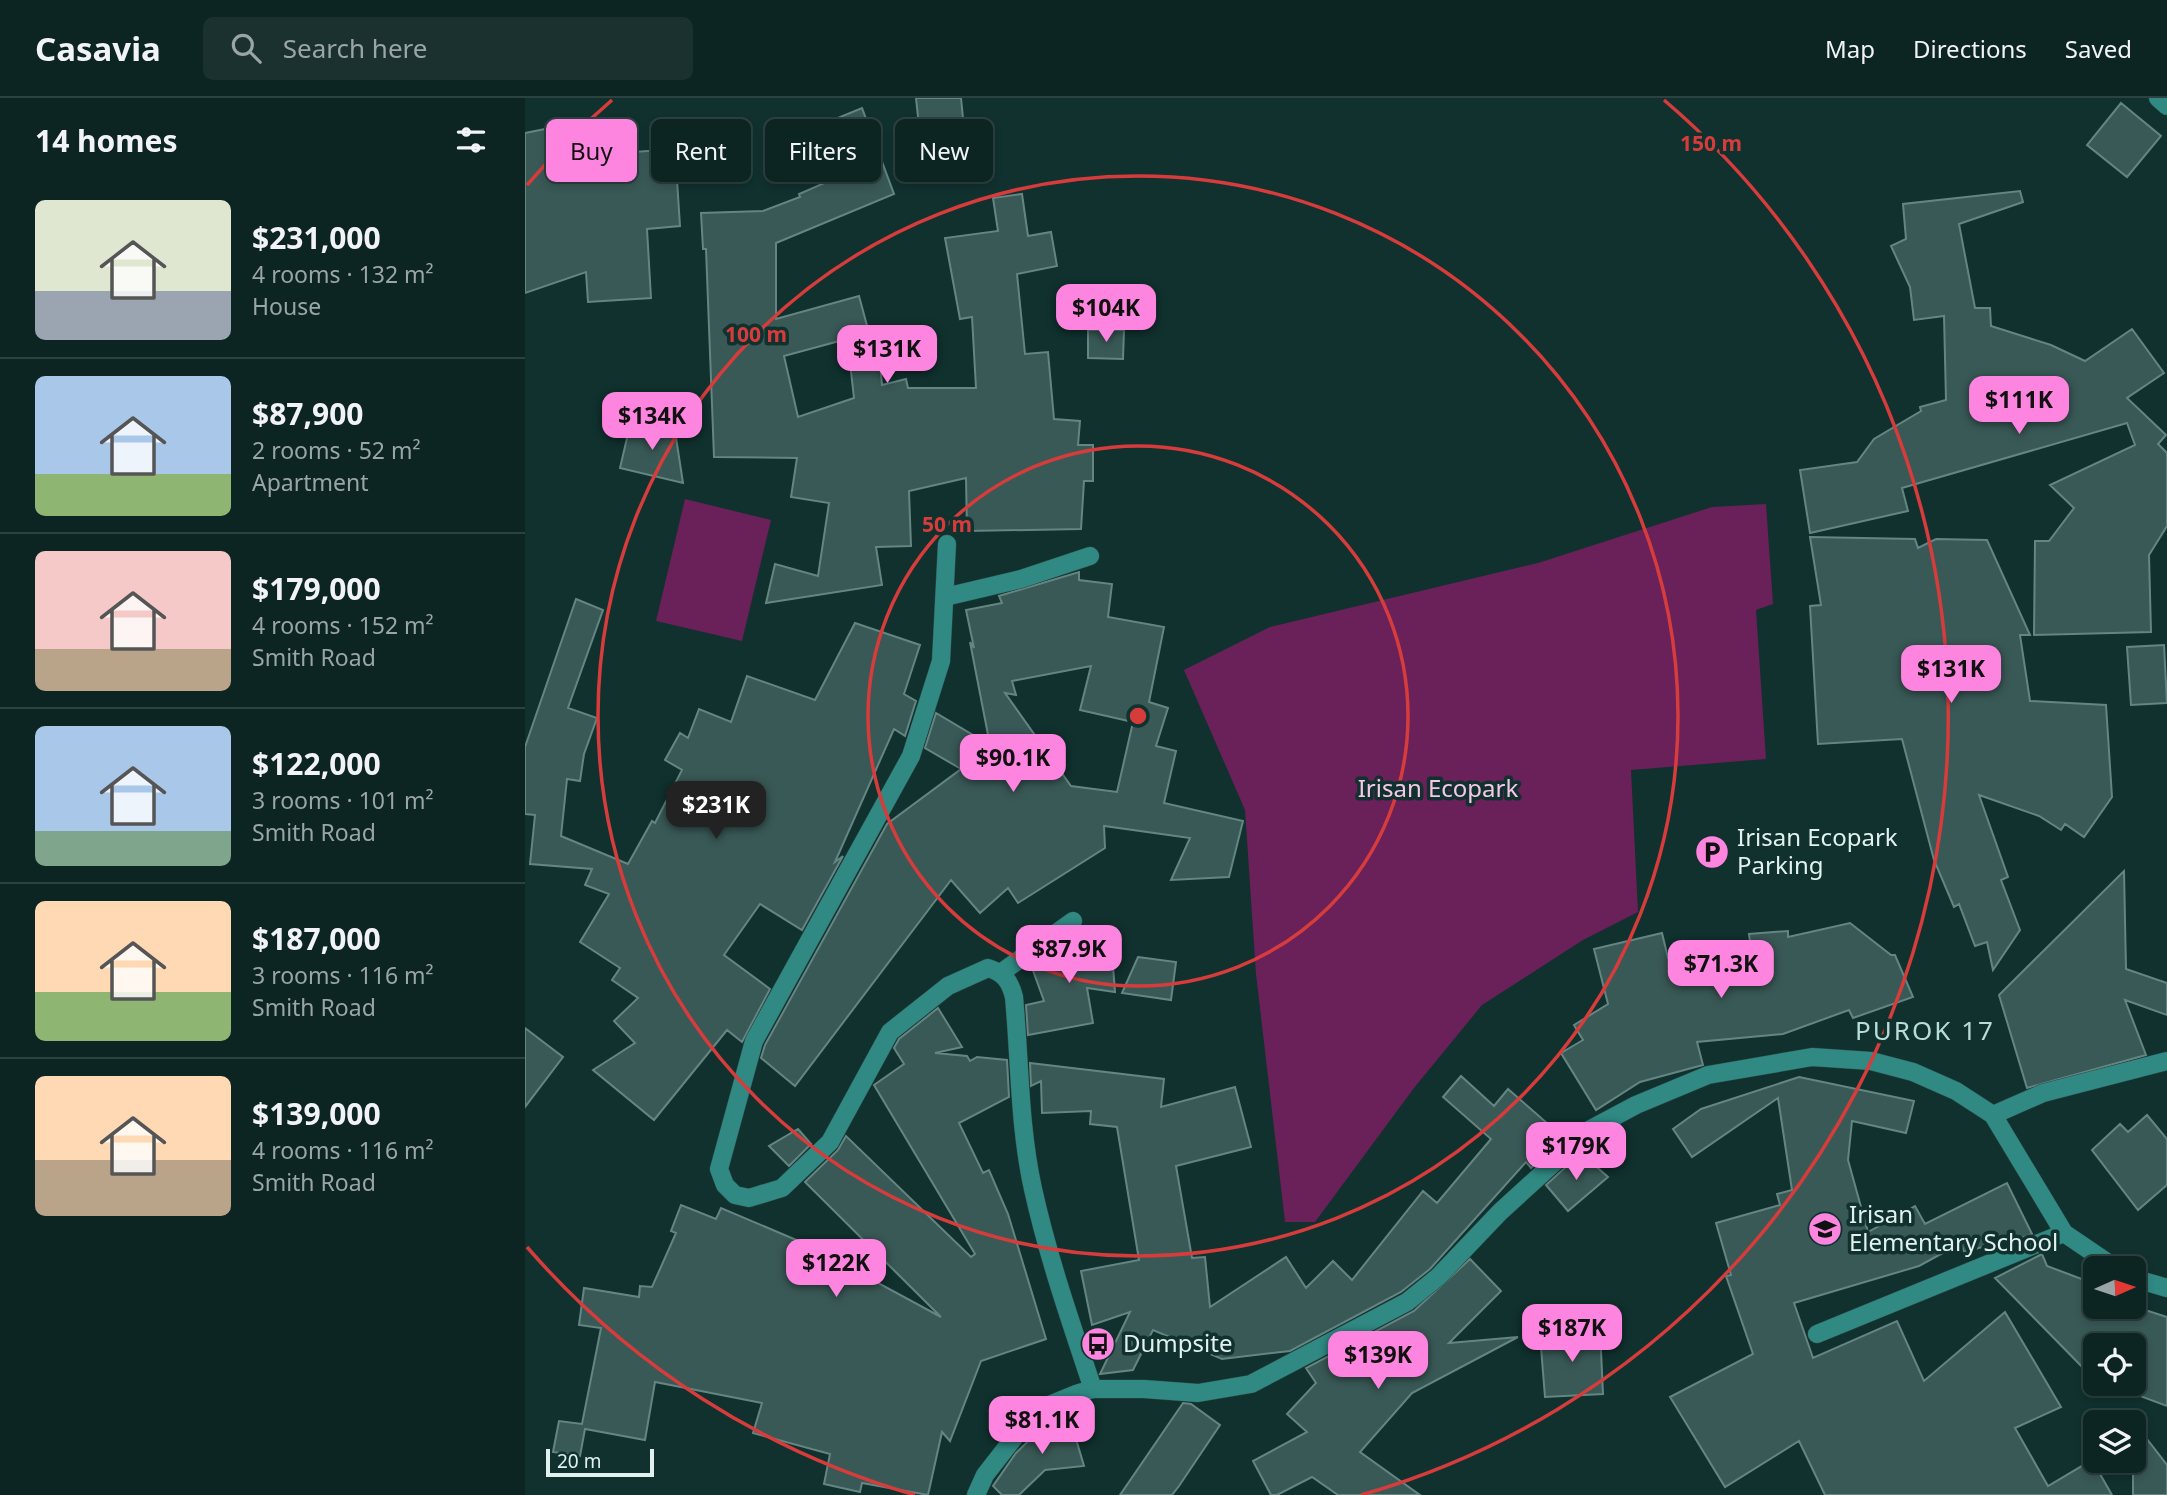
<!DOCTYPE html>
<html lang="en">
<head>
<meta charset="utf-8">
<style>
	:root { --surface:#0c2522; --page:#1a312f; --text:#f1f3f6; --muted:#9aa5a5; --line:#2c4240; --accent:#fe85df }
	body { margin:0; font-family:"Noto Sans",sans-serif; background:var(--page); color:var(--text); height:100vh; display:flex; flex-direction:column; font-size:26px; white-space:nowrap }
	* { box-sizing:border-box; margin:0 }
	p { font-size:23px; color:var(--muted) }
	.icon { flex:none; width:38px; height:38px; fill:none; stroke:currentColor; stroke-width:2; stroke-linecap:round; stroke-linejoin:round }
	.map { position:relative; flex:1; overflow:hidden }
	.drawer { display:flex; flex-direction:column; background:var(--surface); width:525px }
	.drawer>* { flex:none }
	.banner { position:absolute; left:21px; top:21px; width:665px; height:63px; display:flex; gap:14px }
	.needle { width:46px; rotate:87deg }
	.fabs { position:absolute; left:1558px; top:1158px; display:grid; gap:14px }
	.fabs a { display:grid; place-items:center; width:63px; height:63px; border-radius:10px; background:var(--surface); box-shadow:0 4px 10px #0003,0 0 0 2px var(--line); font-size:35px }
	.scale { position:absolute; left:21px; bottom:18px; width:108px; box-sizing:border-box; padding-left:7px; border:4px solid #e0f1ef; border-top:0; font-size:19px; line-height:24px; white-space:nowrap; color:#e0f1ef; -webkit-text-stroke:5px #10312e; paint-order:stroke }
	.price { position:absolute; translate:-50% -60px; padding:0 16px; border-radius:14px; background:var(--accent); color:#111; font-size:23px; line-height:46px; filter:drop-shadow(0 2px 4px #0008) }
	.price::after { content:''; position:absolute; left:50%; top:42px; width:21px; height:16px; margin-left:-10px; background:inherit; clip-path:polygon(0 0,100% 0,50% 100%) }
	.price.on { background:#222; color:#fff }
	ul { padding:0; list-style:none }
	li { display:flex; align-items:center; gap:21px; height:175px; padding:0 35px }
	li+li { border-top:2px solid var(--line) }
	li span { display:grid; place-items:center; flex:none; width:196px; height:140px; border-radius:10px; color:#555 }
	li>.icon { margin-inline-start:auto }
	span .icon { width:84px; height:84px; fill:#fffc; stroke-width:1 }
	li b { font-size:30px }
	h2 { display:flex; justify-content:space-between; align-items:center; height:84px; padding:0 35px; font-size:30px }
	.chip { padding:0 24px; border-radius:10px; background:var(--surface); box-shadow:0 4px 10px #0003,0 0 0 2px var(--line); font-size:24px; line-height:63px }
	.chip.on { background:var(--accent); color:#111 }
	header { display:flex; align-items:center; gap:42px; box-sizing:border-box; height:98px; padding:0 35px; background:var(--surface); border-bottom:2px solid var(--line) }
	header strong { font-size:33px }
	nav { display:flex; gap:38px; margin-inline-start:auto; font-size:24px }
	.search { width:490px; height:63px; background:var(--page); display:flex; align-items:center; gap:18px; box-sizing:border-box; padding:0 24px; border-radius:10px; color:var(--muted); font-size:26px }
	main { display:flex; flex:1; min-height:0 }
	.map>svg:first-child { display:block }
</style>
</head>
<body>
<header>
<strong>Casavia</strong>
<div class="search"><svg class="icon" aria-label="search" viewBox="0 0 24 24"><circle cx="10" cy="10" r="6"/><path d="M15 15l6 6"/></svg>Search here</div>
<nav><a>Map</a><a>Directions</a><a>Saved</a></nav>
</header>
<main>
<section class="drawer">
<h2>14 homes<svg class="icon" aria-label="filters" viewBox="0 0 24 24"><path d="M4 7h16M4 17h16"/><circle cx="9" cy="7" r="2"/><circle cx="15" cy="17" r="2"/></svg></h2>
<ul>
<li><span style="background:linear-gradient(#dfe7d0 65%,#9aa5b1 0)"><svg class="icon" aria-label="home" viewBox="0 0 24 24"><path d="M3 11l9-7 9 7M6 9v11h12V9"/></svg></span><div><b>$231,000</b><p>4 rooms · 132 m²</p><p>House</p></div></li>
<li><span style="background:linear-gradient(#a9c7e8 70%,#8fb573 0)"><svg class="icon" aria-label="home" viewBox="0 0 24 24"><path d="M3 11l9-7 9 7M6 9v11h12V9"/></svg></span><div><b>$87,900</b><p>2 rooms · 52 m²</p><p>Apartment</p></div></li>
<li><span style="background:linear-gradient(#f6c9c9 70%,#b9a48a 0)"><svg class="icon" aria-label="home" viewBox="0 0 24 24"><path d="M3 11l9-7 9 7M6 9v11h12V9"/></svg></span><div><b>$179,000</b><p>4 rooms · 152 m²</p><p>Smith Road</p></div></li>
<li><span style="background:linear-gradient(#a9c7e8 75%,#7fa58c 0)"><svg class="icon" aria-label="home" viewBox="0 0 24 24"><path d="M3 11l9-7 9 7M6 9v11h12V9"/></svg></span><div><b>$122,000</b><p>3 rooms · 101 m²</p><p>Smith Road</p></div></li>
<li><span style="background:linear-gradient(#ffd9b3 65%,#8fb573 0)"><svg class="icon" aria-label="home" viewBox="0 0 24 24"><path d="M3 11l9-7 9 7M6 9v11h12V9"/></svg></span><div><b>$187,000</b><p>3 rooms · 116 m²</p><p>Smith Road</p></div></li>
<li><span style="background:linear-gradient(#ffd9b3 60%,#b9a48a 0)"><svg class="icon" aria-label="home" viewBox="0 0 24 24"><path d="M3 11l9-7 9 7M6 9v11h12V9"/></svg></span><div><b>$139,000</b><p>4 rooms · 116 m²</p><p>Smith Road</p></div></li>
</ul>
</section>
<div class="map">
<svg width="1642" height="1397" viewBox="0 0 1642 1397">
	<rect width="100%" height="100%" fill="#10312e"/>
	<path fill="#6a2059" d="M160,401l86,21 -29,121 -86,-20z
		M1241,406l7,100 -17,6 10,149 -135,11 7,142 -55,28 -101,65 -68,83 -99,134h-30l-29,-248 -11,-164 -61,-140 86,-43 268,-64 174,-56z"/>
	<path fill="#395956" stroke="#648582" stroke-width="2" fill-rule="evenodd" d="M391,0h45l7,72 -44,4z
		M1596,5l40,33 -34,41 -40,-32z
		M337,10l32,86 -118,49v76l83,-23 10,37 -85,23 14,61 56,-19 -5,-44 30,-3 3,34 24,-6 2,9h68l-4,-71 -12,2 -15,-81 53,-7 -5,-33 29,-4 6,42 23,-4 6,34 -40,8 8,80 23,-2 6,67 26,2 -2,24h15v36h-9l-3,48 -114,2 -1,-53 -57,13 2,55 -35,1 6,38 -116,18 9,-39 43,12 11,-73 -38,-6 6,-39 -83,-1 -8,-208h-3l-2,-36 62,-2 37,-14 -1,-3 44,-19 -20,-51z
		M30,29l4,19 35,2 -1,7 82,-6 5,77 -33,3 4,69 -63,4 -2,-30 -61,21v-160z
		M1495,93l3,11 -64,22 16,84h15l1,18 60,19 34,16 47,-32 32,44 -37,25 39,37 -8,9 9,9v73l-18,29 2,77 -117,3 1,-94h14l25,-33 -24,-23 85,-40 -8,-22 -225,65 6,23 -98,22 -10,-63 57,-8 17,-23 47,-28 -1,-4 26,-7 -2,-84 -30,4 -4,-33 -19,-41 15,-7 -3,-35z
		M563,232h36l-1,29 -35,-1z
		M106,323l44,10 8,52 -63,-15z
		M1285,439l105,2 3,9 18,-9 51,1 43,95h-10l10,66 76,4 6,92 -28,40 -19,-13 -4,6 -22,-14 -60,-21 29,82 -7,3 19,50 -27,40 -6,-28 -12,4 -16,-42 -5,3 -20,-47 -32,-121 -84,5 -8,-138 11,-1z
		M554,474v8l33,4 -4,33 56,10 -15,75 19,6 -12,38 20,5 -12,52 79,18 -14,56 -58,3 19,-42 -86,-12 1,22 -87,55 -10,-15 -28,25 -29,-33 -156,206 -34,-28 4,-13 122,-221 74,-55 -36,-21 11,-35 54,32 -20,-103 4,6 -8,-38 36,-7 -3,-7zM566,568l-11,44 53,12 -16,70 -46,-6 -66,-93 11,2 -4,-14z
		M51,501l27,11 -35,98 29,10 -13,36 -4,27 -13,-2 -6,57 67,28 24,-43 3,2 27,-53 -17,-10 15,-27 8,5 11,-29 32,13 16,-46 68,24 40,-77 65,22 -16,49 12,7 -11,35 -11,-7 -59,133 8,-6 -41,74 -42,-26 -36,51 46,34 -28,53 -15,-12 -73,90 -61,-50 42,-27 -21,-22 24,-23 -26,-18 8,-12 -40,-26 29,-48 -24,-9 7,-16 -62,-5 5,-49 -10,-1v-67z
		M1639,547l3,58 -36,2 -4,-58z
		M1599,773l2,98 41,14v32l-42,-15 21,55 -119,33 -28,-93z
		M1325,825l41,32h4l18,42 -60,21 -4,-8 -66,24 -86,8 6,23 -63,17 -44,28 -35,-57 22,-13 -9,-15 34,-21 -14,-55 68,-16 6,25 82,-16 -1,-8 39,-3v6z
		M568,835l7,18 12,2 3,39 -28,-4 6,35 -65,12 -2,-30 18,-4 -13,-36 23,-16z
		M613,859l38,5 -5,38 -49,-7z
		M413,910l24,39 -27,6 32,3 3,5 7,-4 30,3 2,37 -50,26 24,50 6,-3 19,44 38,125 -65,22 -31,80 -8,-9 -14,63 -66,-12 -2,9 -36,-8 6,-30 -77,-21 9,-30 -107,-21 -10,58 -60,-11 -5,27 -27,-4 6,-31 23,3 19,-96 -22,-3 5,-37 55,9 1,-11 12,1 24,-54 -5,-2 10,-26 35,14 5,-11 87,37 133,72 -136,-135 33,-32 8,-14 125,121 4,-3 -101,-169 30,-21 -10,-16 5,-9z
		M0,930l38,29 -38,50z
		M505,965l134,16 -3,28 74,-20 16,60 -75,19 16,92 13,-1 5,50 76,-50 20,31 27,-27 19,19 71,-89 14,12 54,-64 -48,-42 18,-21 33,30 14,-17 56,49 -33,30 -5,-6 -96,107 -29,23 -111,59 -68,8 -69,-29 -20,40 -33,4 30,-62 -38,13 -11,-54 58,-11 -22,-133 -27,-3 1,-13 -49,2 -1,-32 -10,5z
		M1274,979l115,24 -8,32 -54,-12 -4,39 20,72 47,-26 10,18 82,-41 25,51 -23,9 -1,-3 -44,12 -3,-9 -42,23 -125,37 19,55 84,-37 27,60 81,-69 56,95 -46,21 33,58 44,-26 20,35h-287l-26,-54 -74,46 -55,-90 83,-43 -27,-78 5,-1 -15,-52 64,-18 -3,-11 15,-4 -14,-92 -86,59 -19,-28 28,-20z
		M1622,1017l20,24v46l-29,25 -46,-60 28,-26 8,8z
		M273,1031l13,15 -22,22 -20,-20z
		M1056,1055l27,24 -40,34 -22,-26z
		M1517,1156l5,12 48,18v23l38,-1 34,11v89l-59,-22h25v-38h-38l-1,33 -99,-101z
		M945,1161l31,32 -52,52 69,-6 -106,56 -52,59 60,43h-82l-26,-18 -35,18h-6l-18,-34 54,-29 -20,-18 29,-31 -10,-15 108,-57z
		M1075,1231l3,65 -58,3 -5,-62z
		M658,1305l8,1 29,21 -41,61 -7,9h-52z
		M543,1314l16,54 -39,4 -26,25h-17l-9,-9 23,-33 39,-38z
		M1608,1323l34,44v30h-34z"/>
	<g fill="none" stroke-linecap="round" stroke-linejoin="round">
		<g stroke="#2d4c49" stroke-width="19">
			<path id="minor" d="M1633,0l9,8
				M422,446l-6,117 -30,95 -157,285 -35,128 6,16 10,10 14,3 33,-10 48,-46 60,-110 58,-46 40,-18c16,5 22,13 26,29 6,64 5,129 19,192 15,68 38,134 60,200
				M420,499l76,-18 69,-23
				M477,874l71,-51
				M1468,1017l50,-22 124,-32
				M1608,1180l34,10
				M1292,1236l247,-101
				M451,1397l9,-20 32,-41 32,-29 27,-11 17,-5h51l54,4 53,-9 156,-82 31,-25 62,-65 91,-83 45,-24 72,-30 104,-18 59,4 42,11 43,19 37,24 71,118 53,36"/>
		</g>
		<use href="#minor" stroke="#308983" stroke-width="18"/>
	</g>
	<g fill="none" stroke="#d73c3c" stroke-width="3.5">
		<circle cx="613" cy="618" r="270"/>
		<circle cx="613" cy="618" r="540"/>
		<path d="M390 1397A810 810 0 0 1 2 1149M2 87A810 810 0 0 1 87 2M1139 2A810 810 0 0 1 836 1397"/>
	</g>
	<defs>
		<g id="parking-disc" transform="scale(1.75)"><circle r="9.5" fill="#fe85df" stroke="#10312e"/><path d="M-3.5-5.5H1a3.5 3.5 0 0 1 0 7H-1V5.5H-3.5ZM-1-3.4V-.6H.8a1.4 1.4 0 0 0 0-2.8Z" fill="#111"/></g>
		<g id="school-disc" transform="scale(1.75)"><circle r="9.5" fill="#fe85df" stroke="#10312e"/><path d="M0-5L7-2L0 1L-7-2ZM-4 1L0 2.5L4 1V4Q0 6-4 4Z" fill="#111"/></g>
		<g id="bus-disc" transform="scale(1.75)"><circle r="9.5" fill="#fe85df" stroke="#10312e"/><path d="M-5-6H5V4H4V6H2V4H-2V6H-4V4H-5ZM-3.5-4V0h7V-4ZM-3.5 1.2v1.5H-2V1.2ZM2 1.2v1.5H3.5V1.2Z" fill="#111"/></g>
	</defs>
	<g fill-rule="evenodd">
		<use href="#parking-disc" x="1187" y="754"/>
		<use href="#school-disc" x="1300" y="1131"/>
		<use href="#bus-disc" x="573" y="1246"/>
	</g>
	<g text-anchor="middle" stroke-width="7" stroke-linejoin="round" paint-order="stroke">
		<g font-size="24" fill="#f4c8e6" stroke="#10312e">
			<text x="913" y="699">Irisan Ecopark</text>
		</g>
		<g font-size="24" fill="#e0f1ef" stroke="#10312e" text-anchor="start">
			<text x="1212" y="748">Irisan Ecopark<tspan x="1212" dy="28">Parking</tspan></text>
			<text x="1324" y="1125">Irisan<tspan x="1324" dy="28">Elementary School</tspan></text>
			<text x="598" y="1254">Dumpsite</text>
		</g>
		<g font-size="26" letter-spacing="2" fill="#b8dcd8" stroke="#10312e">
			<text x="1400" y="942">PUROK 17</text>
		</g>
	</g>
	<circle cx="613" cy="618" r="10" fill="#d73c3c" stroke="#10312e" stroke-width="3.5"/>
	<g font-size="21" text-anchor="middle" font-weight="bold" fill="#d73c3c" stroke="#10312e" stroke-width="7" stroke-linejoin="round" paint-order="stroke">
		<text x="1186" y="53">150 m</text>
		<text x="231" y="244">100 m</text>
		<text x="422" y="434">50 m</text>
	</g>
</svg>
<div class="fabs">
<a><svg class="needle" viewBox="-14 -14 28 28"><path d="M0-13l5 13h-10z" fill="#e53935"/><path d="M0 13l5-13h-10z" fill="#9aa5a5"/></svg></a>
<a><svg class="icon" aria-label="locate" viewBox="0 0 24 24"><circle cx="12" cy="12" r="6"/><path d="M12 2v4M12 18v4M2 12h4M18 12h4"/></svg></a>
<a><svg class="icon" aria-label="layers" viewBox="0 0 24 24"><path d="M12 4l9 5-9 5-9-5zM3 14l9 5 9-5"/></svg></a>
</div>
<div class="scale">20 m</div>
<b class="price" style="left:581px;top:246px">$104K</b>
<b class="price" style="left:362px;top:287px">$131K</b>
<b class="price" style="left:1494px;top:338px">$111K</b>
<b class="price" style="left:127px;top:354px">$134K</b>
<b class="price" style="left:1426px;top:607px">$131K</b>
<b class="price" style="left:488px;top:696px">$90.1K</b>
<b class="price on" style="left:191px;top:743px">$231K</b>
<b class="price" style="left:544px;top:887px">$87.9K</b>
<b class="price" style="left:1196px;top:902px">$71.3K</b>
<b class="price" style="left:1051px;top:1084px">$179K</b>
<b class="price" style="left:311px;top:1201px">$122K</b>
<b class="price" style="left:1047px;top:1266px">$187K</b>
<b class="price" style="left:853px;top:1293px">$139K</b>
<b class="price" style="left:517px;top:1358px">$81.1K</b>
<div class="banner">
<a class="chip on">Buy</a>
<a class="chip">Rent</a>
<a class="chip">Filters</a>
<a class="chip">New</a>
</div>
</div>
</main>
</body>
</html>
